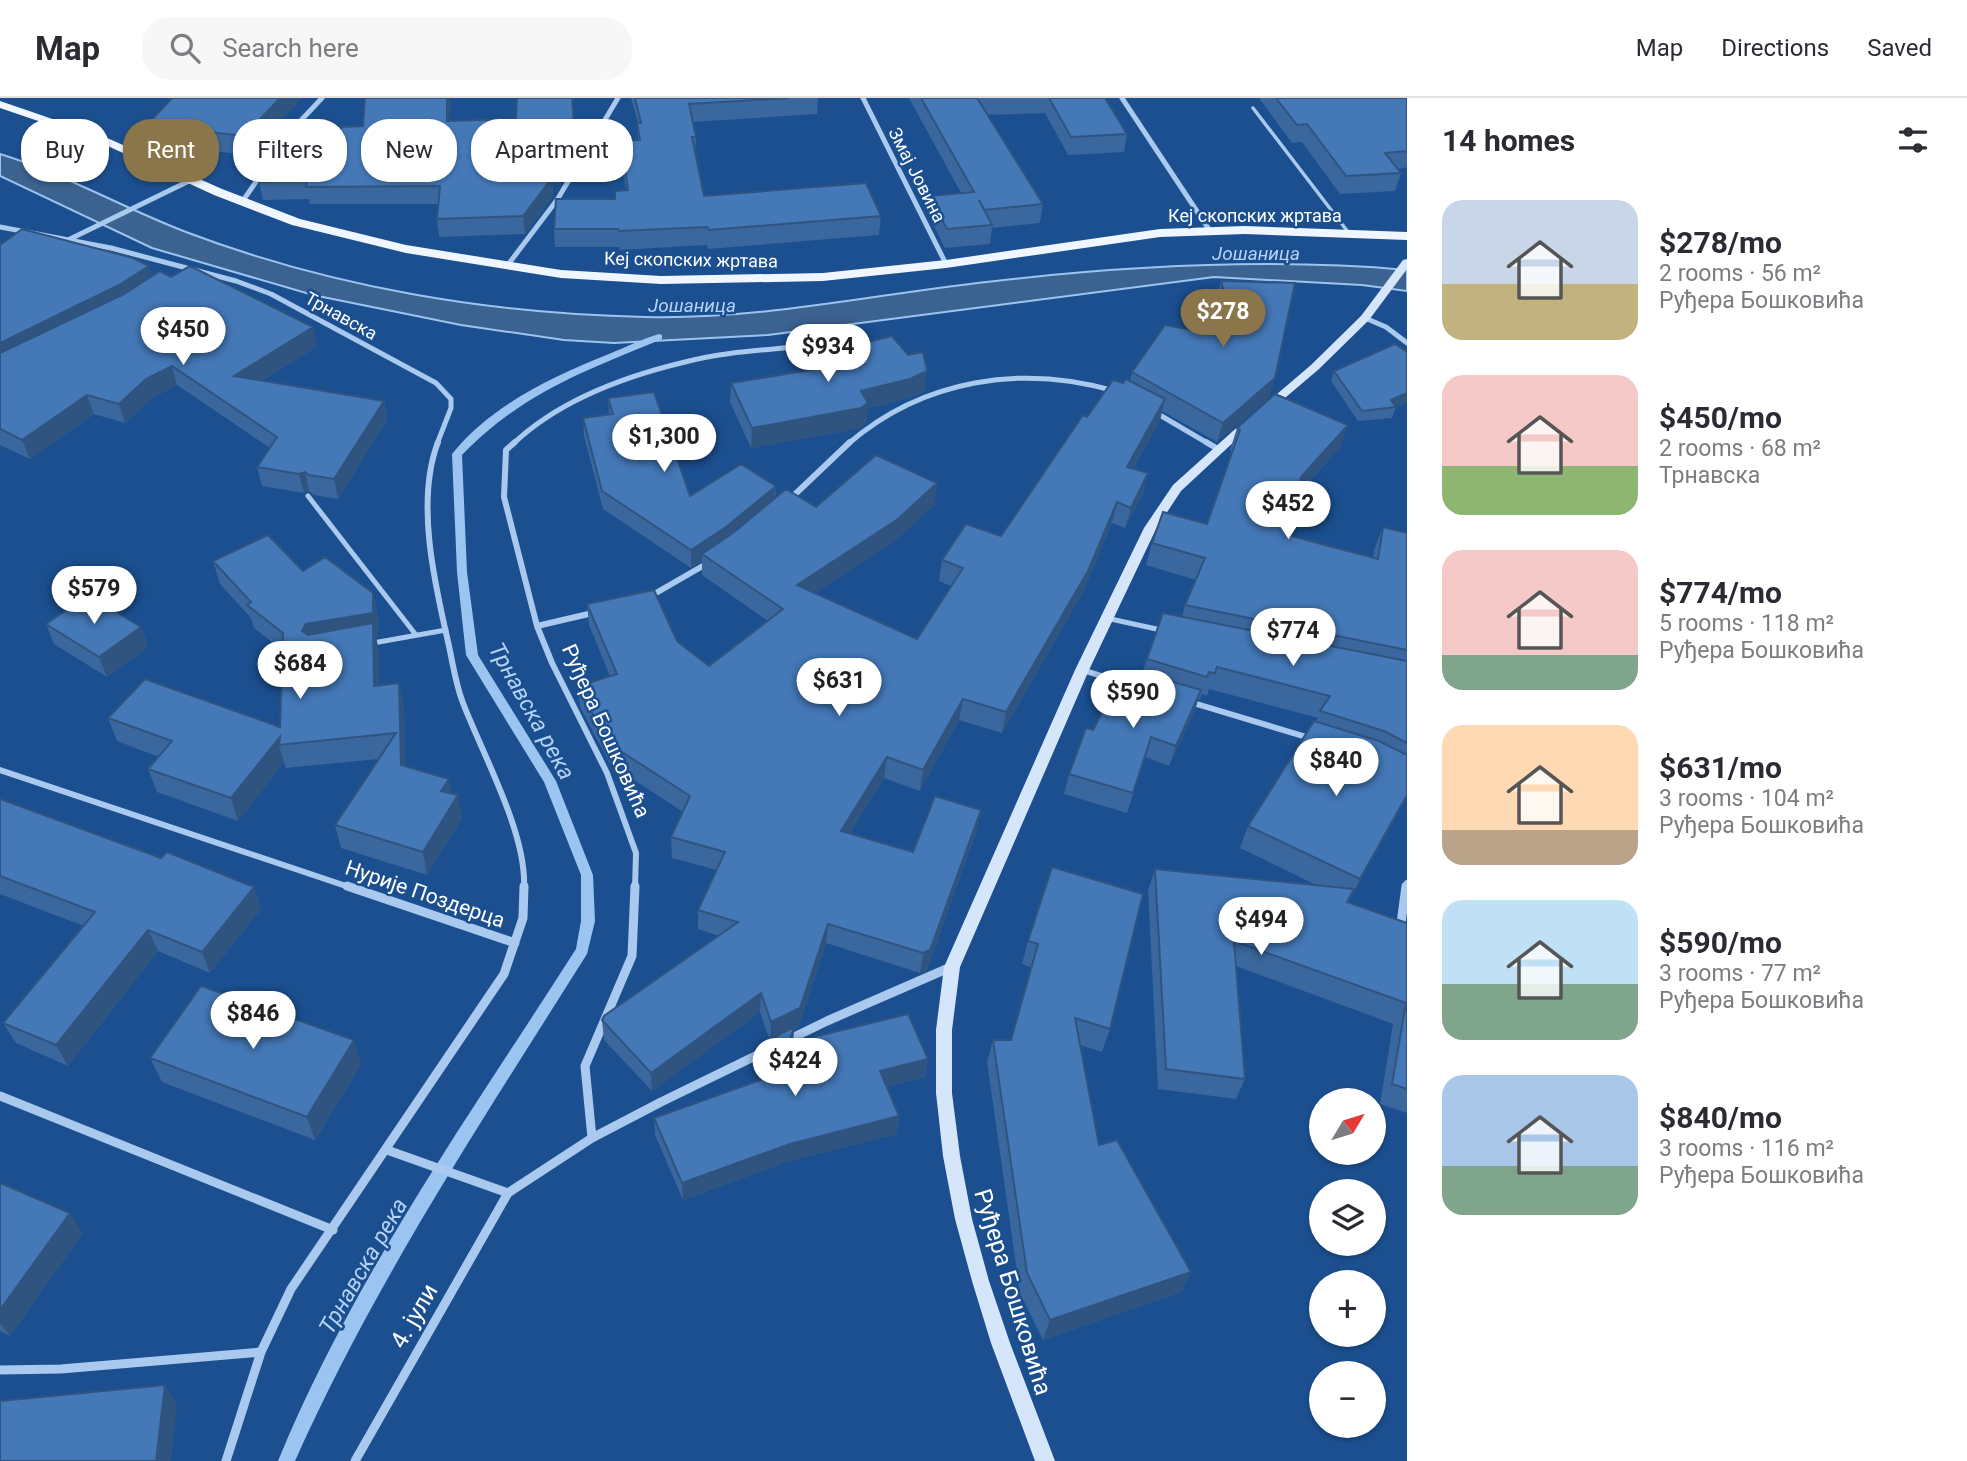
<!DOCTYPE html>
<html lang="en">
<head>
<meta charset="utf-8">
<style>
	:root { --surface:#fff; --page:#f7f7f7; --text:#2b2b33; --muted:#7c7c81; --line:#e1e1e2; --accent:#8a764a }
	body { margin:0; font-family:Roboto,sans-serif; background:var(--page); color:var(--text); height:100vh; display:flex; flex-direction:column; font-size:26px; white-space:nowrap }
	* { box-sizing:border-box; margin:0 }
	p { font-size:23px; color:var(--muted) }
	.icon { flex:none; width:38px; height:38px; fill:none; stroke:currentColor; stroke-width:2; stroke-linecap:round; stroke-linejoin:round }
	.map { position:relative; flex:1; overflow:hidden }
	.panel { display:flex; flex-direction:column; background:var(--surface); width:560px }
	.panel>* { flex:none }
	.guide { position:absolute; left:21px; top:21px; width:665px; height:63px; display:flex; gap:14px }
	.needle { width:46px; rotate:52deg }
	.controls { position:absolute; left:1309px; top:990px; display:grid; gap:14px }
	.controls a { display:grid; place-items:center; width:77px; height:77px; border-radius:50%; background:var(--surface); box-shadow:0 2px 5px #0004; font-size:35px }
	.price { position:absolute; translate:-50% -60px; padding:0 16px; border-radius:24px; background:#fff; color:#222; font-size:23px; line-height:46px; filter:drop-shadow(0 2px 4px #0008) }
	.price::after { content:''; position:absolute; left:50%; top:42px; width:21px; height:16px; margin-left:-10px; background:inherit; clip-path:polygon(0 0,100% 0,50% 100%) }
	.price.selected { background:var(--accent); color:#fff }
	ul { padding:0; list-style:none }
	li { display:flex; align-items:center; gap:21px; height:175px; padding:0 35px }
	li span { display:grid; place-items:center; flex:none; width:196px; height:140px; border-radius:21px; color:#555 }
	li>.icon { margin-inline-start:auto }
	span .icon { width:84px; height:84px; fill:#fffc; stroke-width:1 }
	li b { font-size:30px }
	h2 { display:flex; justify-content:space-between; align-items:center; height:84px; padding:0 35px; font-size:30px }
	.pill { padding:0 24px; border-radius:28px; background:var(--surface); box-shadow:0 2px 5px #0004; font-size:24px; line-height:63px }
	.pill.selected { background:var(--accent); color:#fff }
	header { display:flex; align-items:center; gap:42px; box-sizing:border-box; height:98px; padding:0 35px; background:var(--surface); border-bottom:2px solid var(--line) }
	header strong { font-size:33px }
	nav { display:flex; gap:38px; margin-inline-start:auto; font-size:24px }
	.search { width:490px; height:63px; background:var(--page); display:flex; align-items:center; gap:18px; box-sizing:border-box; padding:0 24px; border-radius:28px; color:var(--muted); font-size:26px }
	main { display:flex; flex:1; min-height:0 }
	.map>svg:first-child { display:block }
</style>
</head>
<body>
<header>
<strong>Map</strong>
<div class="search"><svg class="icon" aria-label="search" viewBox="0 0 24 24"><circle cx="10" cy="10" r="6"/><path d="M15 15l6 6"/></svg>Search here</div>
<nav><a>Map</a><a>Directions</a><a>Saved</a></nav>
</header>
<main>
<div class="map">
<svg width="1407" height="1363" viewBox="0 0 1407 1363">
	<rect width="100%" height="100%" fill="#1b4f8f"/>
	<path fill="#3c6290" stroke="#9cc4f0" stroke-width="2" d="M0,56c65,20 123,54 186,78 145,55 304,82 459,85 121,3 240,-25 359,-37 134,-15 269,-22 403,-10v21l-45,-6 -148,-8 -446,58 -154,8 -50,-3 -103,-15 -148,-30 -161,-47 -152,-72z"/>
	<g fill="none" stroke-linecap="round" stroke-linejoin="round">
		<path fill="#9cc4f0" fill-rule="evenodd" d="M659,236l3,1v4c-77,32 -140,54 -200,116l5,117 11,83 78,126 37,94 2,46 -8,33c-105,167 -211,326 -292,507h-17c75,-183 192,-346 298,-512l5,-28v-46l-37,-93 -78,-127 -9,-83 -5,-118c40,-49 99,-77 157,-100 17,-7 33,-15 50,-20z"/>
		<path stroke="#a9c9ee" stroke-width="3.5" d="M1253,10l95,124"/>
		<path stroke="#a9c9ee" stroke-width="5" d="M308,398l108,139
			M1106,520l55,12
			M373,545l73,-13"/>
		<path stroke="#a9c9ee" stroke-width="5" d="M863,0l83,166
			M1122,0l88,133
			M276,56l15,-23 31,-33
			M242,104l25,-36
			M0,129l111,21 125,33 35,13 165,89 15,16v9l-14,36
			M70,141l121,-59
			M507,168l50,-66 61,-102
			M1365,220l21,9 21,16
			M1153,313l56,33
			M513,346c45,-43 113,-68 172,-82 41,-11 86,-12 128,-17
			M848,346c75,-65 174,-80 267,-53"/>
		<path stroke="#a9c9ee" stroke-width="6" d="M438,344c-23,60 -3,143 11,204 4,19 7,39 14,57 20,52 64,131 61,185
			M515,344l-9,8 -2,47 33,129 15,37 55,110 29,80 -1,35
			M1206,344l12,7
			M789,402l61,-58
			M649,499l59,-34
			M537,528l60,-14
			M1082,572l63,19
			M1190,604l123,37
			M0,672l352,118
			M1406,790l1,-5"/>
		<path stroke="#a9c9ee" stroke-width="9" d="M347,788l168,57
			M1406,788l-5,37 6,10
			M0,998l333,134
			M592,1040l-7,-72 47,-110 3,-70
			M387,1052l121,43
			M0,1272l61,-1 200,-17
			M226,1363l35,-109 30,-63 213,-315 19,-56 1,-32
			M355,1363l153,-268 84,-55 69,-36 166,-81 124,-54"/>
		<path fill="#d6e6fa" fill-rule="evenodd" d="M1407,161v10l-38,51 -50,49 -47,40h-8v-4l47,-40 50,-49 42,-56z
			M1247,323l6,3 -2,2 -70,65 -25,38 -67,141 -129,297 -8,63v63l8,63 12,63 17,62 21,62 45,118h-20l-44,-118 -19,-62 -17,-62 -12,-63 -7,-63v-63l8,-63 131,-297 69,-142 29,-43 70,-63z"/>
		<path fill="#f0f6ff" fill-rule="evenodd" d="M0,3l105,36 117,52 78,30 106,26 155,25 100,6 162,-3 123,-13 214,-31 85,-3 162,6v8l-162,-6 -85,3 -214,31 -123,13 -162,3 -100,-6 -155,-25 -114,-28 -78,-30 -117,-54 -97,-33z"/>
	</g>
	<path fill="#3a679d" d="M172,0h130l-54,57 -96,-11 -5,-19z
		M365,0h85l-1,23 67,-2 1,-21 59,61 -19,27 -7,-38 3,48 -28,38 -86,3 -2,-18 1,-15h-128l-1,-5 -46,1 -4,-18 80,-37 24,-19z
		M631,0h187l-1,16 -124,8 3,15 -1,18 9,41 177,20 -2,19 -171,14 -1,-4 -87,5 -1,-3h-64l-1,-18 61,-30 11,-9 -5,-31v-18l17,-1v-17z
		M909,0h196l22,36 -3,18 -56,3 -23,-42 -58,2 56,89 -3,19 -48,5 -2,16 -45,4 -17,-34 2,-18 31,-3z
		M1259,0h148v67l-1,3 -8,1 3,4 -6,18 -55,3 -38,-52 -10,1z
		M0,147l152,31 165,70 -55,35 122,20 3,19 -49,79 -24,-4 -5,-4 -5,2 -42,-7 -5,-19 13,-19 -93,-63 -25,13 -27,25 -31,-9 -64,45 -30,-14z
		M1221,183l48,116 -52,45 -55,-31 -2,9 -27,49 15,4 -5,21 -18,34 -13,-5 -29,69 -81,141 -43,-13 -39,71 -36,-13 -34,55 63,19 68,-42 -4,20 -50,140 -7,3 -94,-30 -28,84 -4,3 -1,12 135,17 -3,18 -39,10 13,29 -3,18 -107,27 -106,39 -28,-65 -1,-17 127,-45 -6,-19 1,-16 -6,3 -10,-29 -108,79 -48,-51 -2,-20 117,-84 -21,-7v-19l19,-40 -45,-12 -1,-21 12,-25 -73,-48 -30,-57 -2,-21 32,-10 -21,-51 -2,-21 90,37 32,25 59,-45 -66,-46v-14l-11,7 -88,-59 -19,-73 -1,-18 26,-3 -1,-17 82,98 86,-10v12l40,9 119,-3 -39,36 -81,53 102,46 34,-53 -12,-5 3,-21 59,-24 86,-119 36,-34 7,-2 2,-9 56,-43 -2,-9 5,-18 26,1 -1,-4z
		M840,251l85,42 -17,7 -41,11 -1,14 -6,5 -109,20 -21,-46 1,-19 108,-17z
		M1407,254v50l-11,5 -4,11 -34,3 -27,-40 3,-10z
		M1237,330l103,19 -41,47 -8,42 82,22 1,-8 9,-23 24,6v264l-59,106 59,20v190l-27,-9 13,-80 -157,-58 9,113 -9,20 -78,-10 -10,-198 7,-22 163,17 -78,-38 8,-22 70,-108 -109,-29 -2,7 -5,-2 -3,6 -1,-1 -3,11 -26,56 -24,-9 -18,56 -63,-19 5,-20 24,-44 44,-44 10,-27 35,-43 3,-11 11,-25 -50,-15 6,-22 55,-19 25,-72 -2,-2z
		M213,463l90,10 70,22 5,23v20l-2,1 2,10 1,38 20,-2 5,24 1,59 46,27 11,25 -35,57 -86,-27 -6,-23 44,-66 -93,9 -2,-6 -46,59 -81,-29 -9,-23 11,-12 -42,-16 -9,-23 172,9 3,-76 -29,-23 -3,-10 -31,-34z
		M46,526l95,3 7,20 -41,30 -53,-33z
		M0,701l261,110 -51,64 -52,-22 -90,115 -52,-23 -13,-20 81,-97 -84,-32z
		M1052,769l58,162 -8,23 -22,-7 19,100 92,127 -10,20 -138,48 -23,-47 -33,-231 6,-22h18l20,-73 -9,-3 6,-23z
		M354,942l7,25 -46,75 -153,-58 -12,-24z
		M0,1085l83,50 -73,103 -10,-5z"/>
	<path fill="#305480" d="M280,0h22l-54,57 -4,-19z
		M447,0h3l-1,41 -2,-18z
		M573,0l3,61 -19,27 -1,-18z
		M550,50l3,48 -28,38 -2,-18z
		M149,168l6,19 -155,81v-23z
		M313,229l4,19 -78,49 -5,-19z
		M172,268l5,19 -25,13 -27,25 -6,-19 27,-25z
		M927,273l-2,20 -17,7 -41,11 -1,14 -6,5 -109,20 1,-20 109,-37z
		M1275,280l-6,19 -52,45 6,-19z
		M1407,295v9l-14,6 -2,-8z
		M87,297l7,19 -64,45 -8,-19z
		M1165,301l-5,21 -38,68 5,-21z
		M384,303l3,19 -49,79 -4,-20z
		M1348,327l-8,22 -46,52 7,-22z
		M305,374l4,19 -5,2 -5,-19z
		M1148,375l-5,21 -18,34 6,-20z
		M937,385l-2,21 -39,36 -100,66 1,-21z
		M776,388l-1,17 -73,51v7l-11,7v-18z
		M1117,404l-5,21 -29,69 -81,141 4,-21z
		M373,495l5,23v20l-2,1 2,10 2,62 -68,-61 -10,-17 4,-7z
		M141,529l7,20 -41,30 -8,-20z
		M399,585l5,24 2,81 -5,-23z
		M1201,592l-6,20 -26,56 7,-20z
		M963,601l-4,21 -39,71 3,-21z
		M280,639l-1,8 5,17 -46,59 -7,-23z
		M887,659l-3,21 -45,73 2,-20z
		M449,681l4,23 -12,-11z
		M458,697l4,23 -35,57 -4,-23z
		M1407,697v2l-58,104 11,-22z
		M981,712l-4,20 -50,140 -7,3 3,-20z
		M254,789l7,22 -51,64 -8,-21z
		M828,826l-2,19 -28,84 -4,3 -2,16 -3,-3 4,-13 -23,11 1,-19z
		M148,832l10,21 -90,115 -12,-21z
		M761,895l-1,19 -108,79 -1,-18z
		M354,942l7,25 -46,75 -8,-23z
		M928,961l-3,18 -48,12 3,-18z
		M899,1018l-3,18 -107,27 -106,39 -1,-17 108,-39z
		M70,1115l13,20 -73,103 -10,-13v-13z
		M1191,1174l-10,20 -138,48 7,-20z
		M165,1287l12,19 -6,57h-15z"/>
	<path fill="#4478b7" stroke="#305480" stroke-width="2" d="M172,0h108l-36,38 -97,-11z
		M365,0h82v23l69,-2 1,-21h55l3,43 -19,27 -7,-37 3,47 -29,38 -86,3 3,-33 -134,1 1,-6 -48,1 12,-36 68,-1 2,-18 22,-1z
		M635,0h154l-100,6 7,33h-4l12,59 162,-13 15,33 -172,14 -2,-3 -88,4 -1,-2h-64l2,-30h59v-8l13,-1 -7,-49 19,-1 -3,-17h4z
		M921,0h56l66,106 -59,6 -5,-10 13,25 -45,4 -17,-33 44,-4z
		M1049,0h56l22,36 -56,3z
		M1276,0h131v53l-22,2 16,20 -55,3 -39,-52 -10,1z
		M22,131l111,29 16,8 -30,19 -119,58v-98z
		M190,168l123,61 -79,49 150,25 -50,78 -25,-4 -4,-3 -6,2 -42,-7 20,-30 -105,-71 -26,13 -27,25 -32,-9 -65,45 -22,-11v-76l124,-59 36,-23 11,6z
		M1221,183l74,2 -20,95 -52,45 -91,-51 33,-47 32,6 -6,-29 36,1z
		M892,238l16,19 15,-3 4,19 -17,8 -49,12 7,12 -7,5 -109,20 -21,-45 121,-20 -12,-14z
		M1395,246l12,8v41l-16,7 5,7 -34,4 -28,-40z
		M1126,281l39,20 -38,68 21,6 -17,35 -14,-6 -29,69 -82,141 -43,-13 -40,71 -36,-13 -46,74 72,21 22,-56 46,14 -51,140 -7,3 -95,-29 -28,84 -29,14 -10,-29 -110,80 -49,-53 2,-4 134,-94 -40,-12 27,-58 -54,-15 19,-41 -82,-53 -30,-57 39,-12 -30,-70 67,-14 23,51 32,25 74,-57 -81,-55 31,-21 53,-44 30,18 60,-52 61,28 -39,36 -101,66 120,54 46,-71 -21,-8 24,-36 35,12 82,-121 4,2 26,-37 10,3z
		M654,294l36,104 51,-32 35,22 -50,41 -35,23 -89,-59 -19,-73 30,-4 -5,-16z
		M1275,296l73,31 -47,52 -10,59 87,23 5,-32 24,6v117l-222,-45 20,-47 -53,-15 11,-31 44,12 33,-94 -3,-2z
		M268,437l35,36 22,-14 48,36v20l-67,11 -4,7 6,4 65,-12 1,63 25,-3 2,82 48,14 -8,12 17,4 -35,57 -88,-27 61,-92 -117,12 1,-8 -49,61 -83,-29 24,-28 -64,-23 37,-39 135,48 3,-94 -36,-28 4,-3 -38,-41z
		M88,497l53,32 -42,30 -53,-33z
		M1163,515l244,48v82l-23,-12 -64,-20 10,-15 -113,-29 -2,6 -6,-1 -2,5 -60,-18z
		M1142,575l59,17 -25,56 -25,-9 -18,56 -64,-19 17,-46 7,2 26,-50 18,6z
		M1314,623l65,20 28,14v40l-47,84 -112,-53z
		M0,701l161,59 6,-6 87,35 -52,65 -54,-22 -92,115 -53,-22 92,-111 -95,-36z
		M1052,769l91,27 -33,135 -35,-11 24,127 18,-5 74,132 -141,48 -23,-47 -34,-233h18l27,-96 -10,-3z
		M1155,771l199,20 -7,13 60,21v166l-15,-5 14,-81 -172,-62 11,138 -79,-10z
		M201,888l153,54 -47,77 -157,-59z
		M908,916l20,45 -48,12 19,45 -109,28 -108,39 -28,-65 134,-48 -12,-34 18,-9 -5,16z
		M0,1085l70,30 -70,97z
		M165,1287l-9,76h-156v-60z"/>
	<g text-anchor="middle" stroke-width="5" stroke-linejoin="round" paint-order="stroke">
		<g font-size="18" fill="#fff" stroke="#1b4f8f">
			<text transform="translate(917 77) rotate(63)" y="6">Змај Јовина</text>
			<text x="1255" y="124">Кеј скопских жртава</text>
			<text transform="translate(691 162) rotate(1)" y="6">Кеј скопских жртава</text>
			<text transform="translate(341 218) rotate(29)" y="6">Трнавска</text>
		</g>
		<g font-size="19" font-style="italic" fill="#b5d3f5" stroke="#1b4f8f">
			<text x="1256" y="162">Јошаница</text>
			<text x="692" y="214">Јошаница</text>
		</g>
		<g font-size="21" fill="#fff" stroke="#1b4f8f">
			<text transform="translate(606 633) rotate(66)" y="7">Руђера Бошковића</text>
			<text transform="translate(425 796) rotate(19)" y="7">Нурије Поздерца</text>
		</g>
		<g font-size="23" font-style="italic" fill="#b5d3f5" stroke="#1b4f8f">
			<text transform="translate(532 613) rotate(61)" y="8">Трнавска река</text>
			<text transform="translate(363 1168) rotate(-60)" y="8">Трнавска река</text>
		</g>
		<g font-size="24" fill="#fff" stroke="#1b4f8f">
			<text transform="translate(1013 1194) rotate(73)" y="8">Руђера Бошковића</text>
			<text transform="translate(414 1218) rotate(-60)" y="8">4. јули</text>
		</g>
	</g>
</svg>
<div class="controls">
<a><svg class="needle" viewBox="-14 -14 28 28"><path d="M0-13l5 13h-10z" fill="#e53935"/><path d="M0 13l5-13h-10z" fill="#7c7c81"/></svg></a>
<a><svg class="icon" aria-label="layers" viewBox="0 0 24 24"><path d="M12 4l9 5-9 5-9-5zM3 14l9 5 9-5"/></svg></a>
<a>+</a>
<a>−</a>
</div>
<b class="price selected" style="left:1223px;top:251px">$278</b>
<b class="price" style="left:183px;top:269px">$450</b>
<b class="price" style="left:828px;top:286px">$934</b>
<b class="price" style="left:664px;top:376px">$1,300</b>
<b class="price" style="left:1288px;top:443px">$452</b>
<b class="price" style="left:94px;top:528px">$579</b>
<b class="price" style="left:1293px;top:570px">$774</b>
<b class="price" style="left:300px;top:603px">$684</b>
<b class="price" style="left:839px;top:620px">$631</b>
<b class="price" style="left:1133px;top:632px">$590</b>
<b class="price" style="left:1336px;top:700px">$840</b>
<b class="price" style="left:1261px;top:859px">$494</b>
<b class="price" style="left:253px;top:953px">$846</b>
<b class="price" style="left:795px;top:1000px">$424</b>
<div class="guide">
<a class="pill">Buy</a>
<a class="pill selected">Rent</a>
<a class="pill">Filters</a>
<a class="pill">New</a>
<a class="pill">Apartment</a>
</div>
</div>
<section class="panel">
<h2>14 homes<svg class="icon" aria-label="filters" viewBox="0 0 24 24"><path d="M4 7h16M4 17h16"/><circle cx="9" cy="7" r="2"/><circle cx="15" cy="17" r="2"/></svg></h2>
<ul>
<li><span style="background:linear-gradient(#c9d6e8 60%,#c2b280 0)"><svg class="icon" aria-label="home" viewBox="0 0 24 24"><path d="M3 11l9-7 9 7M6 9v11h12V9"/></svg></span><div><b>$278/mo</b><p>2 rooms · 56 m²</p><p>Руђера Бошковића</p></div></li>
<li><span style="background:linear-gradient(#f6c9c9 65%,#8fb573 0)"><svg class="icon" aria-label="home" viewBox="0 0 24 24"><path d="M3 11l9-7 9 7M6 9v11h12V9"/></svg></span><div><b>$450/mo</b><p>2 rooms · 68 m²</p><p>Трнавска</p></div></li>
<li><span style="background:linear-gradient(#f6c9c9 75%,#7fa58c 0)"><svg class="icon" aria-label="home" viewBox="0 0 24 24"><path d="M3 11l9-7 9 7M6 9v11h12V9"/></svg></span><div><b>$774/mo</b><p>5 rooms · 118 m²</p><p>Руђера Бошковића</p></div></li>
<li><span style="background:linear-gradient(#ffd9b3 75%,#b9a48a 0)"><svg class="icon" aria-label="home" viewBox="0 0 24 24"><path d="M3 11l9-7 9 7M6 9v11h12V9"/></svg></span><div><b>$631/mo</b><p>3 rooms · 104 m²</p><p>Руђера Бошковића</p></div></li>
<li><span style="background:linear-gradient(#bfe0f5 60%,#7fa58c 0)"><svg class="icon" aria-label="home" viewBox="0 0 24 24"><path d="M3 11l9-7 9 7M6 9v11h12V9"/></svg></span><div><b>$590/mo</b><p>3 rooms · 77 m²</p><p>Руђера Бошковића</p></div></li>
<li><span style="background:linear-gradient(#a9c7e8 65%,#7fa58c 0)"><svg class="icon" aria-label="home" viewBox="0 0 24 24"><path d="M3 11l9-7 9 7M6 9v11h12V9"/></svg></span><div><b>$840/mo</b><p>3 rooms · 116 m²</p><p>Руђера Бошковића</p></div></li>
</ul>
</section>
</main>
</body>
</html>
